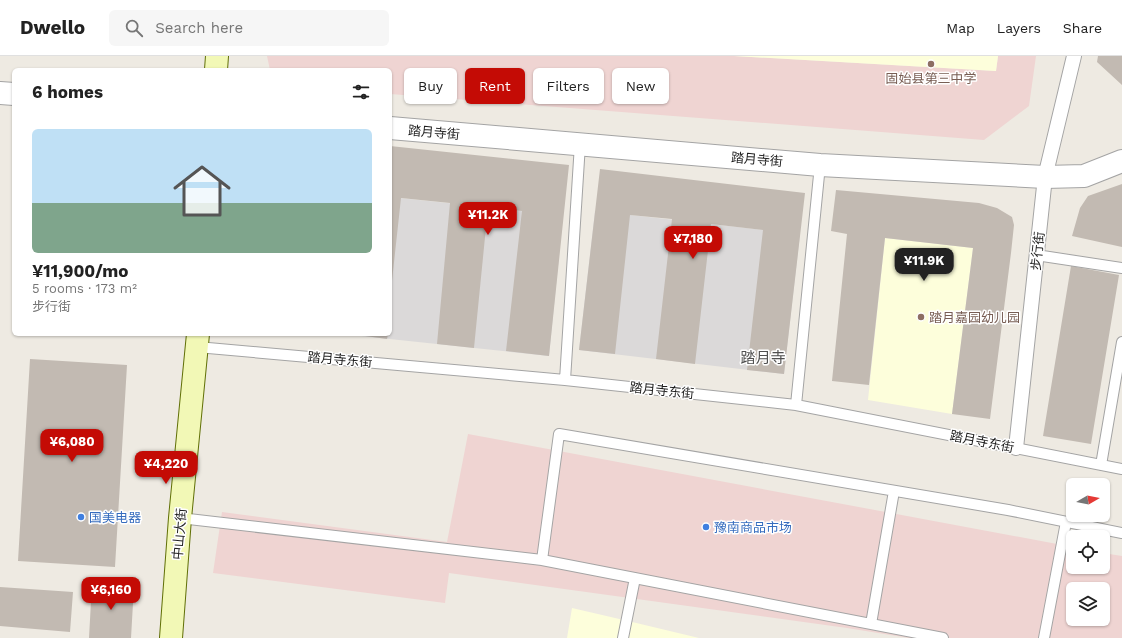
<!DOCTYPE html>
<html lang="en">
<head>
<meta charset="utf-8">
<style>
	:root { --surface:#fff; --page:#f6f6f6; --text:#222; --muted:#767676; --line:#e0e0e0; --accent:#c40b05 }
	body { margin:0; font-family:"Work Sans","Noto Sans SC",sans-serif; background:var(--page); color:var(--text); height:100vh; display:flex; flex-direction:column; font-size:15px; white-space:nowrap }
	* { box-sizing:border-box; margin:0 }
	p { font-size:13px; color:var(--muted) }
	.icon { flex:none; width:22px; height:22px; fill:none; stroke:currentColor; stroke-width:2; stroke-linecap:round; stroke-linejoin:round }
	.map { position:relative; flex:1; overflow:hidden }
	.drawer { position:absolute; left:12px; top:12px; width:380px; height:268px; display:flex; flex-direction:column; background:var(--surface); border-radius:6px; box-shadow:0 1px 3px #0004 }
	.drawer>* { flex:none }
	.hud { position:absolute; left:404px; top:12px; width:380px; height:36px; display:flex; gap:8px }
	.needle { width:26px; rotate:81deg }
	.buttons { position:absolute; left:1066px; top:422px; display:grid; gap:8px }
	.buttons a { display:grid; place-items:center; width:44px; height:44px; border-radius:6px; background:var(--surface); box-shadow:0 1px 3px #0004; font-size:20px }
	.price { position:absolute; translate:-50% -34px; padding:0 9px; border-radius:8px; background:var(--accent); color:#fff; font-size:13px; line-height:26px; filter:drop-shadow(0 1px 2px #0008) }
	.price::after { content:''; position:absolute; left:50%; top:24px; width:12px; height:9px; margin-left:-6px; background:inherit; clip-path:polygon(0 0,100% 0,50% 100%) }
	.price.on { background:#222; color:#fff }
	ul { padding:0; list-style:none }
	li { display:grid; align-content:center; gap:8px; height:212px; padding:0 20px }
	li+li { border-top:1px solid var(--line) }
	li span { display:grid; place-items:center; height:124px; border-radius:6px; color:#555 }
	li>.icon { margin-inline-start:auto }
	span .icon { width:72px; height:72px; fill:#fffc; stroke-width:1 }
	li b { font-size:17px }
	h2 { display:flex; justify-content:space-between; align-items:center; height:48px; padding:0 20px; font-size:17px }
	.tag { padding:0 14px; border-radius:6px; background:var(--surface); box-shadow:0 1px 3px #0004; font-size:14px; line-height:36px }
	.tag.on { background:var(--accent); color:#fff }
	header { display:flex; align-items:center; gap:24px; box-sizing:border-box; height:56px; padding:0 20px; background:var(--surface); border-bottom:1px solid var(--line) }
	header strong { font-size:19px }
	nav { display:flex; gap:22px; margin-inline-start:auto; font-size:14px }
	.search { width:280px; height:36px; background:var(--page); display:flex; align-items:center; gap:10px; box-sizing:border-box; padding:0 14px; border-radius:6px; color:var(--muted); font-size:15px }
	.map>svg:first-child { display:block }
</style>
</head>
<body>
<header>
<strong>Dwello</strong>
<div class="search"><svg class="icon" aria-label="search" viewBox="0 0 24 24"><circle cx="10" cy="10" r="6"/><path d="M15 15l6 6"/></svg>Search here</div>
<nav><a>Map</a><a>Layers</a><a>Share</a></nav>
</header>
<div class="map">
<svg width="1122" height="582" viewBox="0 0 1122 582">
	<rect width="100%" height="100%" fill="#eeeae2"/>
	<path fill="#dbd9d9" d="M390,141l173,18 -14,141 -197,-21 38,-1z
		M595,155l205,23 -16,140 -205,-24z"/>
	<path fill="#efd4d2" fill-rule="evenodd" d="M267,0h467l262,15 2,-15h38l-7,50 -45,34 -594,-46v-24h-120z
		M468,378l605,113v20h30v-14l19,3v82h-213l-62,-10 -398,-55 -4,30 -232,-30 9,-61 225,30zM1073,533h30v30h-30z"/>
	<path fill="#fdfedb" d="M734,0h264l-2,15z
		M885,182l88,10 -21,166 -84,-14z
		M572,552l56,13 71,17h-132z"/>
	<path fill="#c2bab2" d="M1098,0h24v29l-25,-23z
		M390,90l179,19 -20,191 -43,-5 16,-140 -34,-4 -14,141 -37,-4 13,-141 -49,-5 -11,101z
		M600,113l205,24 -21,181 -37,-4 16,-140 -52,-6 -16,140 -39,-5 16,-140 -42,-4 -15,139 -36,-4z
		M1122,128v63l-50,-11 8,-28 8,-12z
		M836,134l143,13 18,5 15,9 2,8 -3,28 -21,166 -38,-5 21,-166 -88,-10 -16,147 -37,-4 15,-147 -16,-3z
		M1071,210l48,9 -28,169 -48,-8z
		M351,278h37l-1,5z
		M30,303l97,6 -12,202 -97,-6z
		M92,527l42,3 -3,52h-42z
		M0,531l73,5 -3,40 -70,-6z"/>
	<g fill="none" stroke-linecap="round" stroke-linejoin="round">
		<g stroke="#a4a4a4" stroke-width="12">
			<path id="service" d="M1036,199l86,13
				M197,291l368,33 231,25 326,64
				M565,324l15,-236
				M796,349l24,-240
				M1101,409l21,-123
				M180,462l362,42 401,78
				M542,504l17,-126 449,76 114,23
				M871,568l23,-133
				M623,582l12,-60
				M1044,582l22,-116"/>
		</g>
		<g stroke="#a4a4a4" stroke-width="16">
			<path id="pedestrian" d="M1016,392l29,-271 29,-121"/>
		</g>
		<g stroke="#a4a4a4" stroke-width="24">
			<path id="tertiary" d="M0,37l14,1
				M390,72l430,37 225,12 39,-1 38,-15"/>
		</g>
		<g stroke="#617007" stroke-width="24">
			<path id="secondary" d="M216,14l1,-14
				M171,582l9,-120 18,-184"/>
		</g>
		<use href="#service" stroke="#fff" stroke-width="10"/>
		<use href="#pedestrian" stroke="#fff" stroke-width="14"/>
		<use href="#tertiary" stroke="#fff" stroke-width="22"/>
		<use href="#secondary" stroke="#f2f8b6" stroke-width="22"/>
	</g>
	<g fill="#8d6e63" stroke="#fff" stroke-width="1.5">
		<circle cx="931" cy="8" r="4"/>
		<circle cx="921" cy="261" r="4"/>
	</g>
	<g fill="#3f7fe0" stroke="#fff" stroke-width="1.5">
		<circle cx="81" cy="461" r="4"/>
		<circle cx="706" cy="471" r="4"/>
	</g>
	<g text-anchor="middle" stroke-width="3" stroke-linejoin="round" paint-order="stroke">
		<g font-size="13" fill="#785e54" stroke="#fff">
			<text x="931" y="27">固始县第三中学</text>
			<text x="929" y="266" text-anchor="start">踏月嘉园幼儿园</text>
		</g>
		<g font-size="13" fill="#1d1d1d" stroke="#fff">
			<text transform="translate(434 76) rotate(5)" y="5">踏月寺街</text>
			<text transform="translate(757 103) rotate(5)" y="5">踏月寺街</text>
			<text transform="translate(1037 195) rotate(-84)" y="5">步行街</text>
			<text transform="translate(340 303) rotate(5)" y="5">踏月寺东街</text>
			<text transform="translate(662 334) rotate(6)" y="5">踏月寺东街</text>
			<text transform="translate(982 385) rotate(11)" y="5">踏月寺东街</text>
			<text transform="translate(179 478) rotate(-85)" y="5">中山大街</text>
		</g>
		<g font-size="13" fill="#366cbe" stroke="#fff" text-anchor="start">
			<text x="89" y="466">国美电器</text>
			<text x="714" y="476">豫南商品市场</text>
		</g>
		<g font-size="15" fill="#505050" stroke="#fff">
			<text x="763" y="307">踏月寺</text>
		</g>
	</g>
</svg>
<div class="buttons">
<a><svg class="needle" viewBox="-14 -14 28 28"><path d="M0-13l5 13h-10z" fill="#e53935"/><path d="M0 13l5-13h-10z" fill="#767676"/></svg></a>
<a><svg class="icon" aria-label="locate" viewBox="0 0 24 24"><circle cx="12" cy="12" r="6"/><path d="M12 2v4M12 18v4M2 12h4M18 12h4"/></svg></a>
<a><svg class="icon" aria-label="layers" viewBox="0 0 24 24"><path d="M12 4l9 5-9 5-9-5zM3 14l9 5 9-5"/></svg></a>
</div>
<b class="price" style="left:488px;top:180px">¥11.2K</b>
<b class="price" style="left:693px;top:204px">¥7,180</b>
<b class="price on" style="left:924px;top:226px">¥11.9K</b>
<b class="price" style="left:72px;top:407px">¥6,080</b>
<b class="price" style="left:166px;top:429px">¥4,220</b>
<b class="price" style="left:111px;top:555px">¥6,160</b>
<div class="hud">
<a class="tag">Buy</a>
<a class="tag on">Rent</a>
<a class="tag">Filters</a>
<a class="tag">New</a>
</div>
<section class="drawer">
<h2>6 homes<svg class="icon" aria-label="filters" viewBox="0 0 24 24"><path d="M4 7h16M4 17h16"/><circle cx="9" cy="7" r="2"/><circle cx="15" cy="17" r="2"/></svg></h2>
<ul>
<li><span style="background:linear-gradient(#bfe0f5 60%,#7fa58c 0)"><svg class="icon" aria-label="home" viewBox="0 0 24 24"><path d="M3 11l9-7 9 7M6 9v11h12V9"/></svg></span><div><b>¥11,900/mo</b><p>5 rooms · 173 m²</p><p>步行街</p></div></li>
</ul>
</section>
</div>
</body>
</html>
